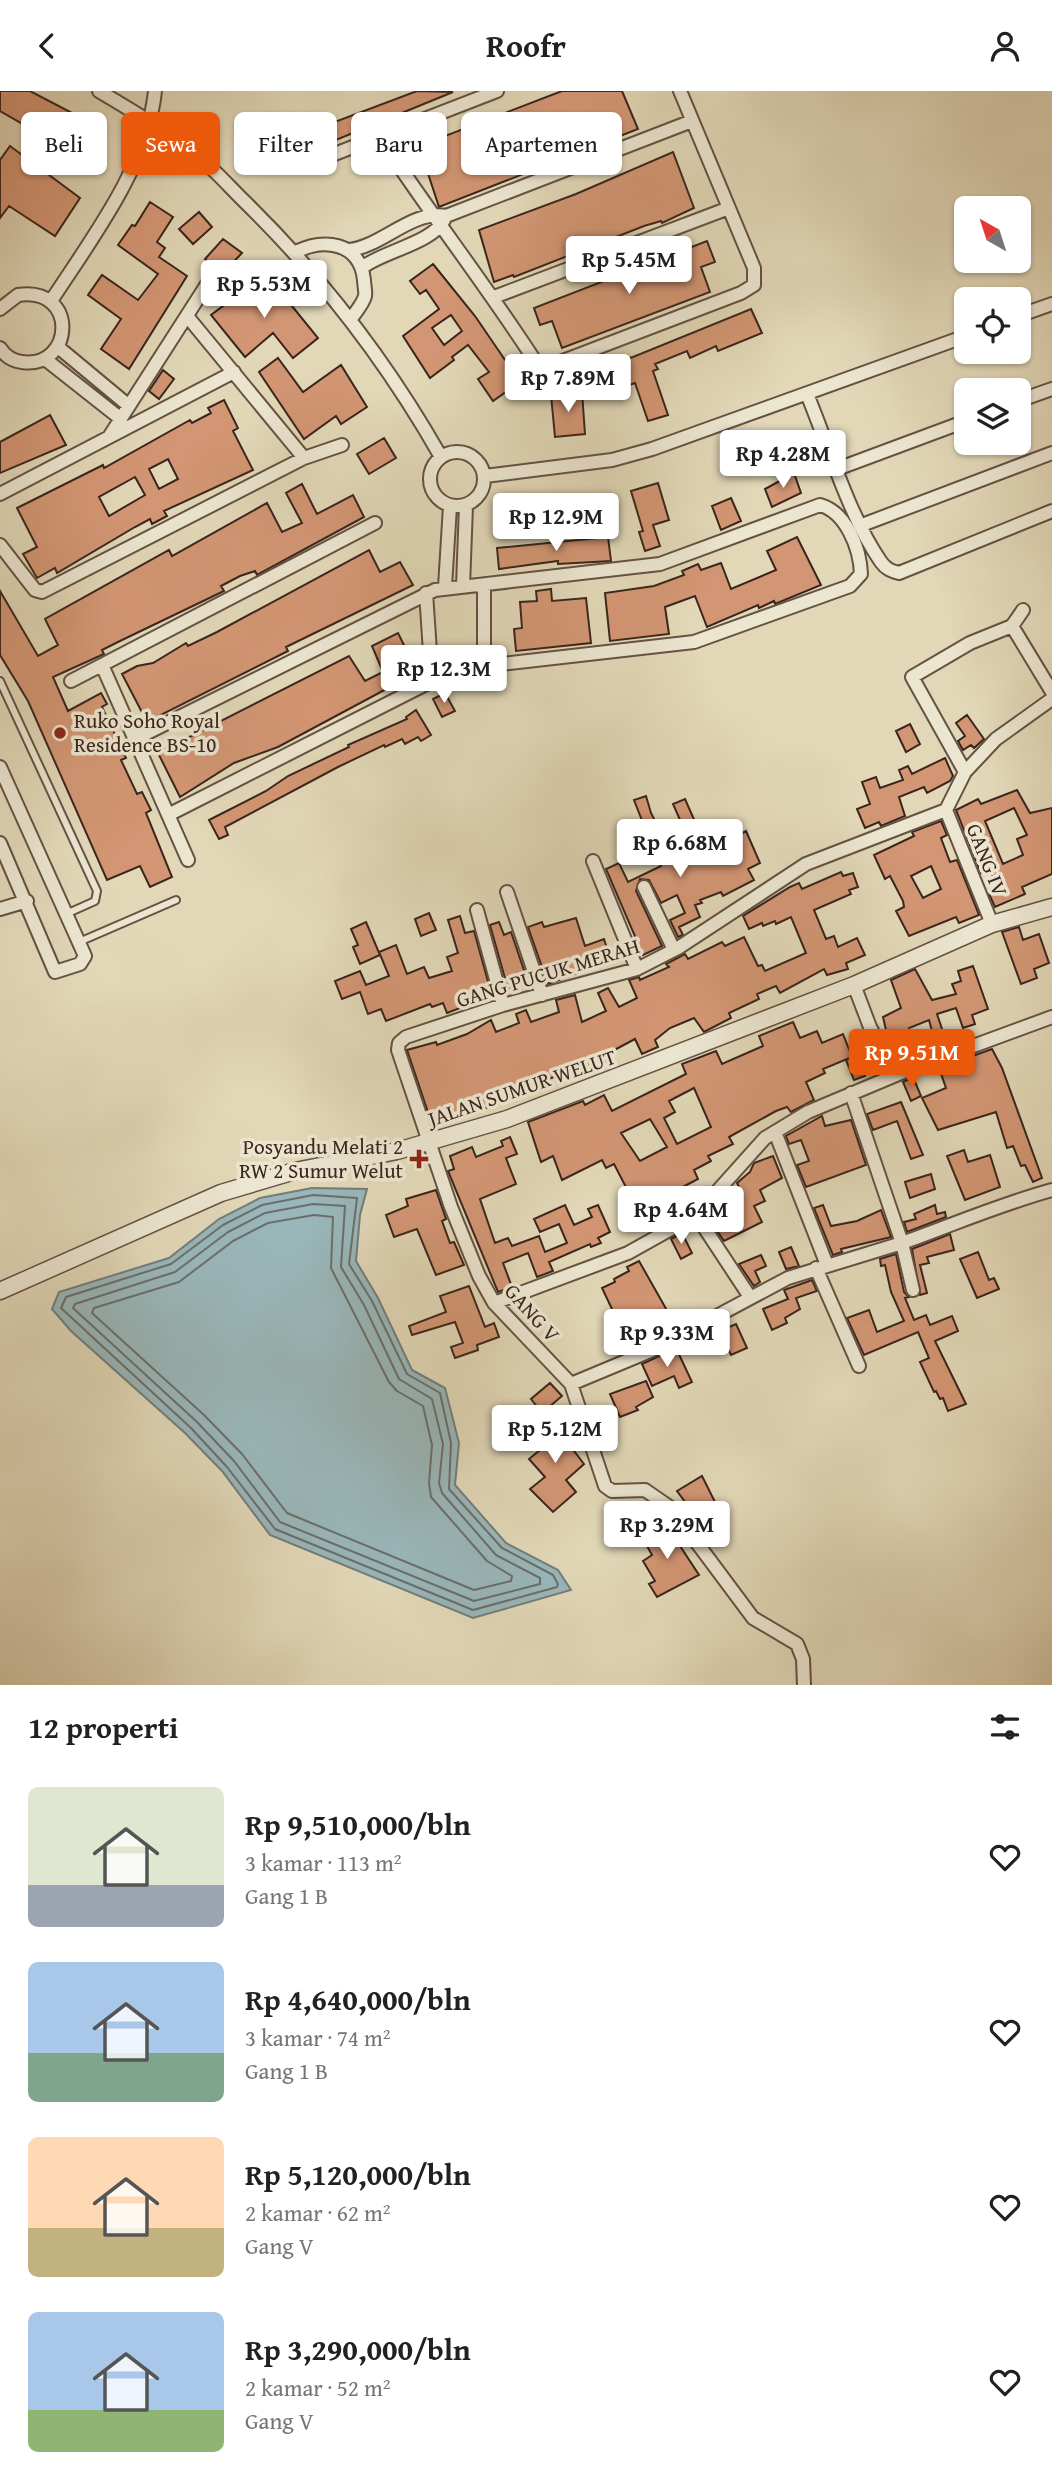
<!DOCTYPE html>
<html lang="id">
<head>
<meta charset="utf-8">
<style>
	:root { --surface:#fff; --page:#f2f2f2; --text:#202124; --muted:#757577; --accent:#ea580c }
	body { margin:0; font-family:"Gentium Book Plus",serif; background:var(--page); color:var(--text); height:100vh; display:flex; flex-direction:column; font-size:26px; white-space:nowrap }
	* { box-sizing:border-box; margin:0 }
	p { font-size:23px; color:var(--muted) }
	.icon { flex:none; width:38px; height:38px; fill:none; stroke:currentColor; stroke-width:2; stroke-linecap:round; stroke-linejoin:round }
	.map { position:relative; height:1594px; overflow:hidden }
	.details { display:flex; flex-direction:column; background:var(--surface); flex:1 }
	.details>* { flex:none }
	.banner { position:absolute; left:21px; top:21px; width:700px; height:63px; display:flex; gap:14px }
	.needle { width:46px; rotate:321deg }
	.tools { position:absolute; left:954px; top:105px; display:grid; gap:14px }
	.tools a { display:grid; place-items:center; width:77px; height:77px; border-radius:10px; background:var(--surface); box-shadow:0 2px 5px #0004; font-size:35px }
	.price { position:absolute; translate:-50% -60px; padding:0 16px; border-radius:7px; background:#fff; color:#222; font-size:23px; line-height:46px; filter:drop-shadow(0 2px 4px #0008) }
	.price::after { content:''; position:absolute; left:50%; top:42px; width:21px; height:16px; margin-left:-10px; background:inherit; clip-path:polygon(0 0,100% 0,50% 100%) }
	.price.current { background:var(--accent); color:#fff }
	ul { padding:0; list-style:none }
	li { display:flex; align-items:center; gap:21px; height:175px; padding:0 28px }
	li span { display:grid; place-items:center; flex:none; width:196px; height:140px; border-radius:10px; color:#555 }
	li>.icon { margin-inline-start:auto }
	span .icon { width:84px; height:84px; fill:#fffc; stroke-width:1 }
	li b { font-size:30px }
	h2 { display:flex; justify-content:space-between; align-items:center; height:84px; padding:0 28px; font-size:30px }
	.chip { padding:0 24px; border-radius:10px; background:var(--surface); box-shadow:0 2px 5px #0004; font-size:24px; line-height:63px }
	.chip.current { background:var(--accent); color:#fff }
	header { display:flex; justify-content:space-between; align-items:center; height:91px; padding:0 28px; background:var(--surface); font-size:32px; font-weight:800 }
	.map>svg:first-child { display:block }
</style>
</head>
<body>
<header><svg class="icon" aria-label="back" viewBox="0 0 24 24"><path d="M15 5l-7 7 7 7"/></svg>Roofr<svg class="icon" aria-label="person" viewBox="0 0 24 24"><circle cx="12" cy="8" r="4"/><path d="M4 21q1-7 8-7t8 7"/></svg></header>
<div class="map">
<svg width="1052" height="1594" viewBox="0 0 1052 1594">
	<rect width="100%" height="100%" fill="#e2d8b8"/>
	<filter id="stains"><feTurbulence type="fractalNoise" baseFrequency=".00286" numOctaves="4"/><feColorMatrix values="0 0 0 0 .2 0 0 0 0 .09 0 0 0 0 .02 0 0 0 .5 -.17"/></filter>
	<radialGradient id="worn" r=".72"><stop offset=".6" stop-color="#630" stop-opacity="0"/><stop offset="1" stop-color="#630" stop-opacity=".3"/></radialGradient>
	<path fill="#99b7ba" stroke="#737d7b" stroke-width="2" d="M312,1097l55,1 -7,26 -4,46 22,37 34,72 33,18 14,55 -4,42 51,58 52,27 13,20 -98,28 -203,-83 -48,-64 -37,-38 -114,-102 -19,-22 7,-17 110,-34 50,-39 41,-21z"/>
	<g fill="none" stroke-linecap="round" stroke-linejoin="round">
		<path stroke="#6a6e6b" stroke-width="2" d="M313,1104l44,3 -8,66 23,37 35,73 33,19 11,50 -2,46 53,59 51,27 5,9 -1,3 -84,23 -198,-81 -48,-62 -36,-39 -130,-120 5,-11 105,-33 52,-39 39,-20z
			M313,1113l32,2 -4,61 23,38 35,74 33,20 11,45 -4,39 3,10 54,62 44,23v6l-66,17 -194,-79 -46,-61 -37,-39 -124,-114 2,-4 100,-32 53,-40 37,-19z
			M314,1124l19,2 -2,51 58,114 8,9 26,15 9,39 -3,38 2,14 56,64 25,15 -1,5 -37,9 -187,-77 -45,-59 -38,-39 -112,-102 2,-5 85,-26 54,-41 35,-18z"/>
	</g>
	<path fill="#d39674" stroke="#3a251c" stroke-width="2" fill-rule="evenodd" d="M0,0h30l44,23 -19,34 -17,-10 2,-4 -40,-23z
		M417,0l36,1 -139,57 -6,-17z
		M562,0h60l16,38 -199,78 -20,-61z
		M10,55l70,52 -25,38 -46,-30 -9,12v-58z
		M673,61l21,56 -32,15 -1,-2 -17,5 -130,51 -1,-2 -19,7 -15,-52 97,-36z
		M150,111l23,15 -16,25 8,6 -6,9 28,19 -58,93 -28,-20 20,-30 -33,-24 14,-20 36,25 20,-26 -40,-29 14,-20 3,1z
		M199,121l13,15 -19,17 -14,-15z
		M223,148l19,14 -20,21 -17,-15z
		M707,150l8,21 -14,5 9,25 -148,56 -10,-27 -12,4 -6,-17z
		M433,173l42,52 45,66 -27,19 -15,-22 11,-7 -21,-27 -16,12 2,3 -24,18 -27,-42 36,-27 -13,-19 -6,4 -10,-13zM451,224l11,16 -18,14 -12,-17z
		M266,183l52,64 -25,20 -20,-25 -28,24 -34,-42z
		M751,218l11,24 -44,18 -2,-5 -26,12 -3,-7 -32,13 3,5 -5,2 15,44 -20,6 -13,-38 -18,6 -11,-29 11,-4 2,5 14,-4z
		M278,267l25,34 38,-27 26,42 -26,17 -5,-8 -32,23 -45,-67z
		M163,279l11,9 -15,20 -10,-8z
		M582,301l3,42 -30,3 -4,-42z
		M224,309l14,28 -5,3 20,39 -89,41 3,5 -15,8 -2,-5 -15,8 -78,46 -2,-5 -18,10 -14,-24 14,-7 -20,-39 86,-43 1,3 86,-48 2,3 19,-10 -3,-5zM168,368l10,20 -19,10 -10,-20zM135,386l10,18 -36,21 -10,-19z
		M50,324l16,30 -66,28v-31z
		M384,347l12,20 -27,16 -12,-20z
		M794,382l7,20 -29,14 -7,-18z
		M658,392l11,37 -16,5 7,21 -15,5 -6,-19 4,-1 -12,-40z
		M302,393l15,30 36,-19 11,22 -107,58 -2,-4 -15,5 -19,10 3,5 -104,50 -18,9 2,4 -51,23 15,34 33,-18 6,11 -5,3 24,51 -5,2 16,34 5,-2 9,18 -5,3 26,64 -22,10 -10,-21 -33,14 -79,-179 -28,-46v-64l38,65 20,-11 -13,-26 124,-69 3,6 95,-53 15,29 20,-9 -16,-30z
		M731,407l10,23 -20,9 -9,-24z
		M608,446l3,24 -53,3v-3l-59,8 -2,-21z
		M797,446l24,48 -46,19 -1,-3 -15,7 -1,-3 -51,22 -12,-31 -30,11 4,27 -59,7 -5,-48 49,-7 30,-11 -2,-4 16,-7 3,6 20,-7 10,26 45,-19 -9,-19z
		M369,459l11,22 20,-10 13,23 -127,62 2,4 -141,71 -25,-48 15,-8 16,-3 33,-20 2,3 29,-14z
		M551,498l1,12 34,-3 5,45 -75,8 -2,-22 8,-1 -2,-26 17,-1 -1,-10z
		M398,542l6,12 -14,7 15,27 -127,68 -44,16 -54,34 -22,-44 191,-97 16,25 18,-9 -11,-26z
		M445,602l10,18 -13,6 -9,-18z
		M416,619l15,25 -10,6 -3,-4 -13,7 -3,-5 -17,8 -1,-2 -46,22 -113,60 3,8 -9,4 -10,-19 57,-29 22,-15 61,-29 -1,-2 59,-26 -1,-2z
		M967,624l17,24 -10,9 -3,-3 -8,5 -5,-9 7,-5 -9,-13z
		M910,633l10,20 -14,8 -10,-21z
		M945,667l8,18 -3,5 -23,12 -3,-6 -25,10 6,19 -24,10 -2,-4 -14,6 -8,-19 13,-5 -8,-22 14,-5 4,11 23,-8 -4,-10 9,-4 4,8z
		M1017,699l13,23 22,-5v66l-30,13 3,7 -30,13 -6,-13 10,-5 -10,-20 -8,4 -25,-63 22,-11 3,5zM1014,717l13,27 -10,4 6,16 -20,9 -18,-43z
		M646,705l5,17 18,36 16,-11 17,24 37,-17 -4,-8 11,-6 14,32 -12,6 6,11 -31,16 -2,-4 -21,8 2,3 -7,2 5,12 -21,10 4,8 -5,2 -8,-17 15,-7 -8,-18 -16,8 -12,-23 -9,-1 -4,12 26,55 -19,9 -37,-86 13,-6 9,19 33,-16 -20,-37 4,-1 -11,-28z
		M685,708l11,25 -12,5 -11,-25z
		M941,730l6,14 -6,3 9,24 7,-2 22,55 -20,8 -3,-6 -47,19 -13,-25 8,-4 -1,-6 -13,-25 -5,3 -11,-24 40,-19 -2,-4zM931,775l10,23 -18,9 -12,-22z
		M841,781l2,4 10,-3 5,14 -9,3 2,4 -37,16 12,29 8,-3 4,11 19,-9 8,17 -19,8 2,6 -21,6 -3,-6 -44,24 -4,-7 -19,8 2,5 -30,14 2,5 -27,14 -10,-14 -24,10 -15,12 3,7 -16,7 -7,-15 -32,17 3,7 -11,7 -19,6 -2,-3 -11,4 -1,-3 -30,11 2,6 -11,5 -3,-9 -19,7 3,8 -42,14 -13,3 -4,-10 -16,6 -22,-65 29,-8 1,3 30,-11 24,-14 5,12 23,-9 -3,-9 10,-4 5,12 28,-10 -3,-12 19,-5 7,27 24,-11 -8,-18 10,-5 11,19 18,-9 -8,-18 10,-3 1,3 29,-13 -3,-3 19,-10 3,5 34,-17 3,4 19,-9 14,29 4,-1 3,6 41,-18 -15,-36 -15,7 -1,-3 -12,5 -1,-3 -13,6 -6,-13 47,-29 9,-4 3,6z
		M429,822l7,17 -15,6 -6,-17z
		M460,825l5,17 9,-2 18,65 -45,17 -4,-10 -11,4 -2,-3 -44,17 -5,-12 -13,5 -8,-22 -18,7 -7,-18 25,-10 6,14 23,-9 -10,-24 17,-7 11,29 17,-7 5,11 23,-7 -5,-14 11,-4 -10,-33z
		M576,827l9,28 19,-7 7,22 -63,23 -20,-57 14,-5 2,5z
		M366,831l14,33 -20,9 -7,-17 5,-2 -7,-16z
		M499,831l5,13 7,-3 17,50 -20,7 -18,-64z
		M1019,836l4,13 16,-6 10,29 -15,6 3,9 -16,6 -19,-52z
		M973,875l15,43 -16,6 3,9 -12,4 -7,-20 -19,6 6,18 -10,3 -4,-15 -20,8 7,19 -22,8 -12,-24 4,-1 -3,-13 18,-9 -10,-28 24,-11 17,31 24,-6 -4,-10 9,-3 -3,-10z
		M793,931l7,16 17,-7 5,12 21,-9 9,23 -29,12 2,4 -19,9 8,18 -23,12 -4,-5 -11,4 -47,26 4,7 -25,12 3,5 -17,9 4,9 -23,12 3,6 -26,15 -10,6 -28,-54 -8,4 -4,-8 -40,20 -9,-24 -12,6 -13,-40 55,-21 2,4 19,-10 8,16 74,-37 -4,-10 34,-13 6,13 41,-18 -4,-10zM694,997l17,39 -34,17 -13,-26 11,-6 -6,-11zM650,1028l17,28 -27,14 -19,-28z
		M992,958l10,19 40,110 -9,4 -8,-17 -4,1 -8,-20 -6,2 -11,-36 -58,18 -16,-32 24,-10 -7,-20z
		M856,964l9,21 -11,4 -8,-20z
		M913,986l8,19 -10,5 -8,-19z
		M901,1011l22,53 -12,4 -14,-38 -24,9 -6,-16z
		M822,1025l3,10 26,-6 15,45 -60,22 -9,-22 12,-4 -8,-21 -12,4 -3,-8z
		M510,1046l7,17 -11,4 10,26 -36,15 15,44 13,-5 4,8 27,-10 6,16 22,-9 -8,-19 -19,8 -6,-13 31,-14 9,20 18,-8 -4,-8 10,-4 12,27 -12,6 3,5 -10,4 -1,-3 -41,18 4,9 -16,6 -9,-24 -25,10 9,24 -14,5 -50,-121 6,-2 -4,-13 22,-9 4,10 27,-11 -2,-5z
		M964,1059l4,12 22,-7 10,32 -35,13 -18,-44z
		M773,1065l9,22 -22,12 5,11 -11,5 8,16 -38,19 -17,-25 19,-10 -3,-5 18,-10 -4,-8 13,-11 4,-9z
		M931,1083l4,15 -25,9 -5,-16z
		M436,1099l10,29 -4,2 8,22 4,-1 10,23 -28,10 -19,-46 -23,8 -8,-22 22,-9 -2,-7z
		M823,1114l8,21 26,-5 24,-11 10,27 -50,12 1,3 -9,3 -19,-47z
		M935,1114l2,9 8,-2 1,5 -39,15 -3,-10 12,-3 -2,-5z
		M682,1142l10,20 -11,6 -10,-20z
		M950,1143l4,16 -27,7 2,6 -9,2 7,28 -7,2 -8,-46z
		M791,1156l8,19 -13,3 -7,-17z
		M978,1161l11,28 5,-2 5,11 -22,9 -17,-39z
		M896,1163l8,38 5,5 -4,1 9,22 12,-5 4,10 22,-9 6,15 -23,10 31,63 -18,7 -5,-13 -3,1 -4,-8 -2,1 -14,-30 9,-4 -11,-26 -54,23 -17,-37 22,-8 8,22 27,-11 -13,-29 -6,-27 -4,1 -1,-7z
		M761,1164l5,11 -11,5 5,11 -6,4 -15,-22z
		M639,1170l34,60 -15,7 -3,-8 -20,10 4,8 -11,5 -26,-55 13,-6 -1,-3 15,-8 -2,-4z
		M812,1189l5,11 -21,7 4,11 -15,9 2,5 -15,7 -9,-21 25,-10 -4,-9z
		M469,1195l16,41 9,-4 5,14 -22,8 1,5 -23,8 -4,-11 12,-4 -8,-21 -43,13 -3,-9 37,-14 -6,-16z
		M736,1233l11,24 -16,7 -11,-24z
		M676,1257l16,34 -13,6 -5,-12 -22,10 -10,-22z
		M646,1290l7,16 -17,10 2,3 -18,7 -10,-23z
		M550,1292l12,13 -20,17 -11,-14z
		M553,1324l10,12 -4,4 25,33 -18,16 10,12 -23,20 -23,-23 15,-12 -16,-18 17,-14 -12,-14z
		M702,1385l13,26 -21,12 -17,-23z
		M665,1432l34,52 -42,22 -8,-13 6,-3 -12,-20 9,-6 -10,-18z"/>
	<g fill="none" stroke-linecap="round" stroke-linejoin="round">
		<g stroke="#645243" stroke-width="10">
			<path id="service" d="M0,590l97,210 -2,10 -29,13
				M79,851l97,-42"/>
		</g>
		<g stroke="#645243" stroke-width="16">
			<path id="minor" d="M99,0c32,19 64,38 94,61 18,14 34,32 50,48 78,76 144,162 198,257
				M379,45c51,78 108,150 158,228l10,3 194,-74 13,-8v-17l-74,-177
				M314,71l183,-71
				M349,159c34,-4 62,-40 97,-34l246,-95
				M294,162c29,-16 66,-11 70,27 0,5 2,12 1,16 -2,8 -10,17 -15,24
				M363,176c21,-16 69,-24 81,-47
				M494,206l235,-89
				M51,210c41,-63 96,-134 104,-210
				M0,218l18,-14c61,-9 56,74 4,67 -9,-1 -17,-6 -22,-14
				M187,225l117,142
				M1018,225l34,-12
				M58,256l71,59
				M45,268l76,60
				M807,303c22,53 42,122 74,168 5,7 10,9 18,11l153,-62
				M1018,310l34,-12
				M109,346l102,-159
				M430 388a27 27 0 1 1 54 0a27 27 0 1 1-54 0Z
				M837,378l129,-48
				M485,385l127,-16 40,-11 314,-113
				M0,403l234,-122
				M862,434l190,-72
				M0,454l35,45 7,2 262,-134 38,-13
				M463,495l3,-80
				M445,496l5,-81
				M426,502l6,88
				M1012,535l40,66
				M102,574l86,195
				M484,575v-80
				M71,590l304,-158
				M135,648l300,-149 225,-26 160,-59c26,7 40,43 41,69l-11,12 -156,56 -210,24 -52,15 -264,134
				M0,676l85,189 -5,8 -25,8 -55,-129
				M965,681l-53,-95 58,-34 42,-17 11,-16
				M946,719l19,-38 31,-33 56,-40
				M946,719l46,114
				M593,770l44,108
				M644,796l30,63
				M507,801l35,103
				M0,818l27,-8
				M477,819l26,95
				M854,894l16,42 25,48
				M851,1002l51,150c50,-18 99,-39 150,-53
				M775,1041l52,133
				M696,1124l54,82
				M816,1177l43,98
				M494,1212l134,-50 68,-38 69,-77 43,-26 100,-42 144,-53
				M571,1293l84,-35 133,-71 114,-35 11,47
				M804,1594l-1,-26 -6,-15 -44,-26 -82,-110 -26,-18 -33,1 -7,-5 -34,-102 -77,-81 -15,-27 -28,-69 -53,-157 1,-7 7,-6 97,-32 134,-36 41,-21 128,-84 140,-54"/>
		</g>
		<g stroke="#645243" stroke-width="19">
			<path id="tertiary" d="M0,1200l221,-98 74,-22 102,-20 110,-32 347,-134 138,-61 60,-17"/>
		</g>
		<use href="#service" stroke="#ece6d1" stroke-width="6"/>
		<use href="#minor" stroke="#ece6d1" stroke-width="12"/>
		<use href="#tertiary" stroke="#ece6d1" stroke-width="16"/>
	</g>
	<g fill="#8f2418" stroke="#ece6d1" stroke-width="2.5">
		<circle cx="60" cy="642" r="7"/>
		<path d="M415.5 1057.5h7v7h7v7h-7v7h-7v-7h-7v-7h7z"/>
	</g>
	<g text-anchor="middle" stroke-width="7" stroke-linejoin="round" paint-order="stroke">
		<g font-size="21" fill="#3a251c" stroke="#ece6d1" text-anchor="start">
			<text x="74" y="637">Ruko Soho Royal<tspan x="74" dy="24">Residence BS-10</tspan></text>
			<text x="403" y="1063" text-anchor="end">Posyandu Melati 2<tspan x="403" dy="24">RW 2 Sumur Welut</tspan></text>
		</g>
		<g font-size="21" fill="#3a251c" stroke="#ece6d1">
			<text transform="translate(987 769) rotate(68)" y="7">GANG IV</text>
			<text transform="translate(548 882) rotate(-17)" y="7">GANG PUCUK MERAH</text>
			<text transform="translate(522 997) rotate(-19)" y="7">JALAN SUMUR WELUT</text>
			<text transform="translate(532 1222) rotate(48)" y="7">GANG V</text>
		</g>
	</g>
	<rect width="100%" height="100%" filter="url(#stains)"/>
	<rect width="100%" height="100%" fill="url(#worn)"/>
</svg>
<div class="tools">
<a><svg class="needle" viewBox="-14 -14 28 28"><path d="M0-13l5 13h-10z" fill="#e53935"/><path d="M0 13l5-13h-10z" fill="#757577"/></svg></a>
<a><svg class="icon" aria-label="locate" viewBox="0 0 24 24"><circle cx="12" cy="12" r="6"/><path d="M12 2v4M12 18v4M2 12h4M18 12h4"/></svg></a>
<a><svg class="icon" aria-label="layers" viewBox="0 0 24 24"><path d="M12 4l9 5-9 5-9-5zM3 14l9 5 9-5"/></svg></a>
</div>
<b class="price" style="left:629px;top:205px">Rp 5.45M</b>
<b class="price" style="left:264px;top:229px">Rp 5.53M</b>
<b class="price" style="left:568px;top:323px">Rp 7.89M</b>
<b class="price" style="left:783px;top:399px">Rp 4.28M</b>
<b class="price" style="left:556px;top:462px">Rp 12.9M</b>
<b class="price" style="left:444px;top:614px">Rp 12.3M</b>
<b class="price" style="left:680px;top:788px">Rp 6.68M</b>
<b class="price current" style="left:912px;top:998px">Rp 9.51M</b>
<b class="price" style="left:681px;top:1155px">Rp 4.64M</b>
<b class="price" style="left:667px;top:1278px">Rp 9.33M</b>
<b class="price" style="left:555px;top:1374px">Rp 5.12M</b>
<b class="price" style="left:667px;top:1470px">Rp 3.29M</b>
<div class="banner">
<a class="chip">Beli</a>
<a class="chip current">Sewa</a>
<a class="chip">Filter</a>
<a class="chip">Baru</a>
<a class="chip">Apartemen</a>
</div>
</div>
<section class="details">
<h2>12 properti<svg class="icon" aria-label="filters" viewBox="0 0 24 24"><path d="M4 7h16M4 17h16"/><circle cx="9" cy="7" r="2"/><circle cx="15" cy="17" r="2"/></svg></h2>
<ul>
<li><span style="background:linear-gradient(#dfe7d0 70%,#9aa5b1 0)"><svg class="icon" aria-label="home" viewBox="0 0 24 24"><path d="M3 11l9-7 9 7M6 9v11h12V9"/></svg></span><div><b>Rp 9,510,000/bln</b><p>3 kamar · 113 m²</p><p>Gang 1 B</p></div><svg class="icon" aria-label="heart" viewBox="0 0 24 24"><path d="M12 20l-8-8c-3-5 5-10 8-4 3-6 11-1 8 4z"/></svg></li>
<li><span style="background:linear-gradient(#a9c7e8 65%,#7fa58c 0)"><svg class="icon" aria-label="home" viewBox="0 0 24 24"><path d="M3 11l9-7 9 7M6 9v11h12V9"/></svg></span><div><b>Rp 4,640,000/bln</b><p>3 kamar · 74 m²</p><p>Gang 1 B</p></div><svg class="icon" aria-label="heart" viewBox="0 0 24 24"><path d="M12 20l-8-8c-3-5 5-10 8-4 3-6 11-1 8 4z"/></svg></li>
<li><span style="background:linear-gradient(#ffd9b3 65%,#c2b280 0)"><svg class="icon" aria-label="home" viewBox="0 0 24 24"><path d="M3 11l9-7 9 7M6 9v11h12V9"/></svg></span><div><b>Rp 5,120,000/bln</b><p>2 kamar · 62 m²</p><p>Gang V</p></div><svg class="icon" aria-label="heart" viewBox="0 0 24 24"><path d="M12 20l-8-8c-3-5 5-10 8-4 3-6 11-1 8 4z"/></svg></li>
<li><span style="background:linear-gradient(#a9c7e8 70%,#8fb573 0)"><svg class="icon" aria-label="home" viewBox="0 0 24 24"><path d="M3 11l9-7 9 7M6 9v11h12V9"/></svg></span><div><b>Rp 3,290,000/bln</b><p>2 kamar · 52 m²</p><p>Gang V</p></div><svg class="icon" aria-label="heart" viewBox="0 0 24 24"><path d="M12 20l-8-8c-3-5 5-10 8-4 3-6 11-1 8 4z"/></svg></li>
</ul>
</section>
</body>
</html>
